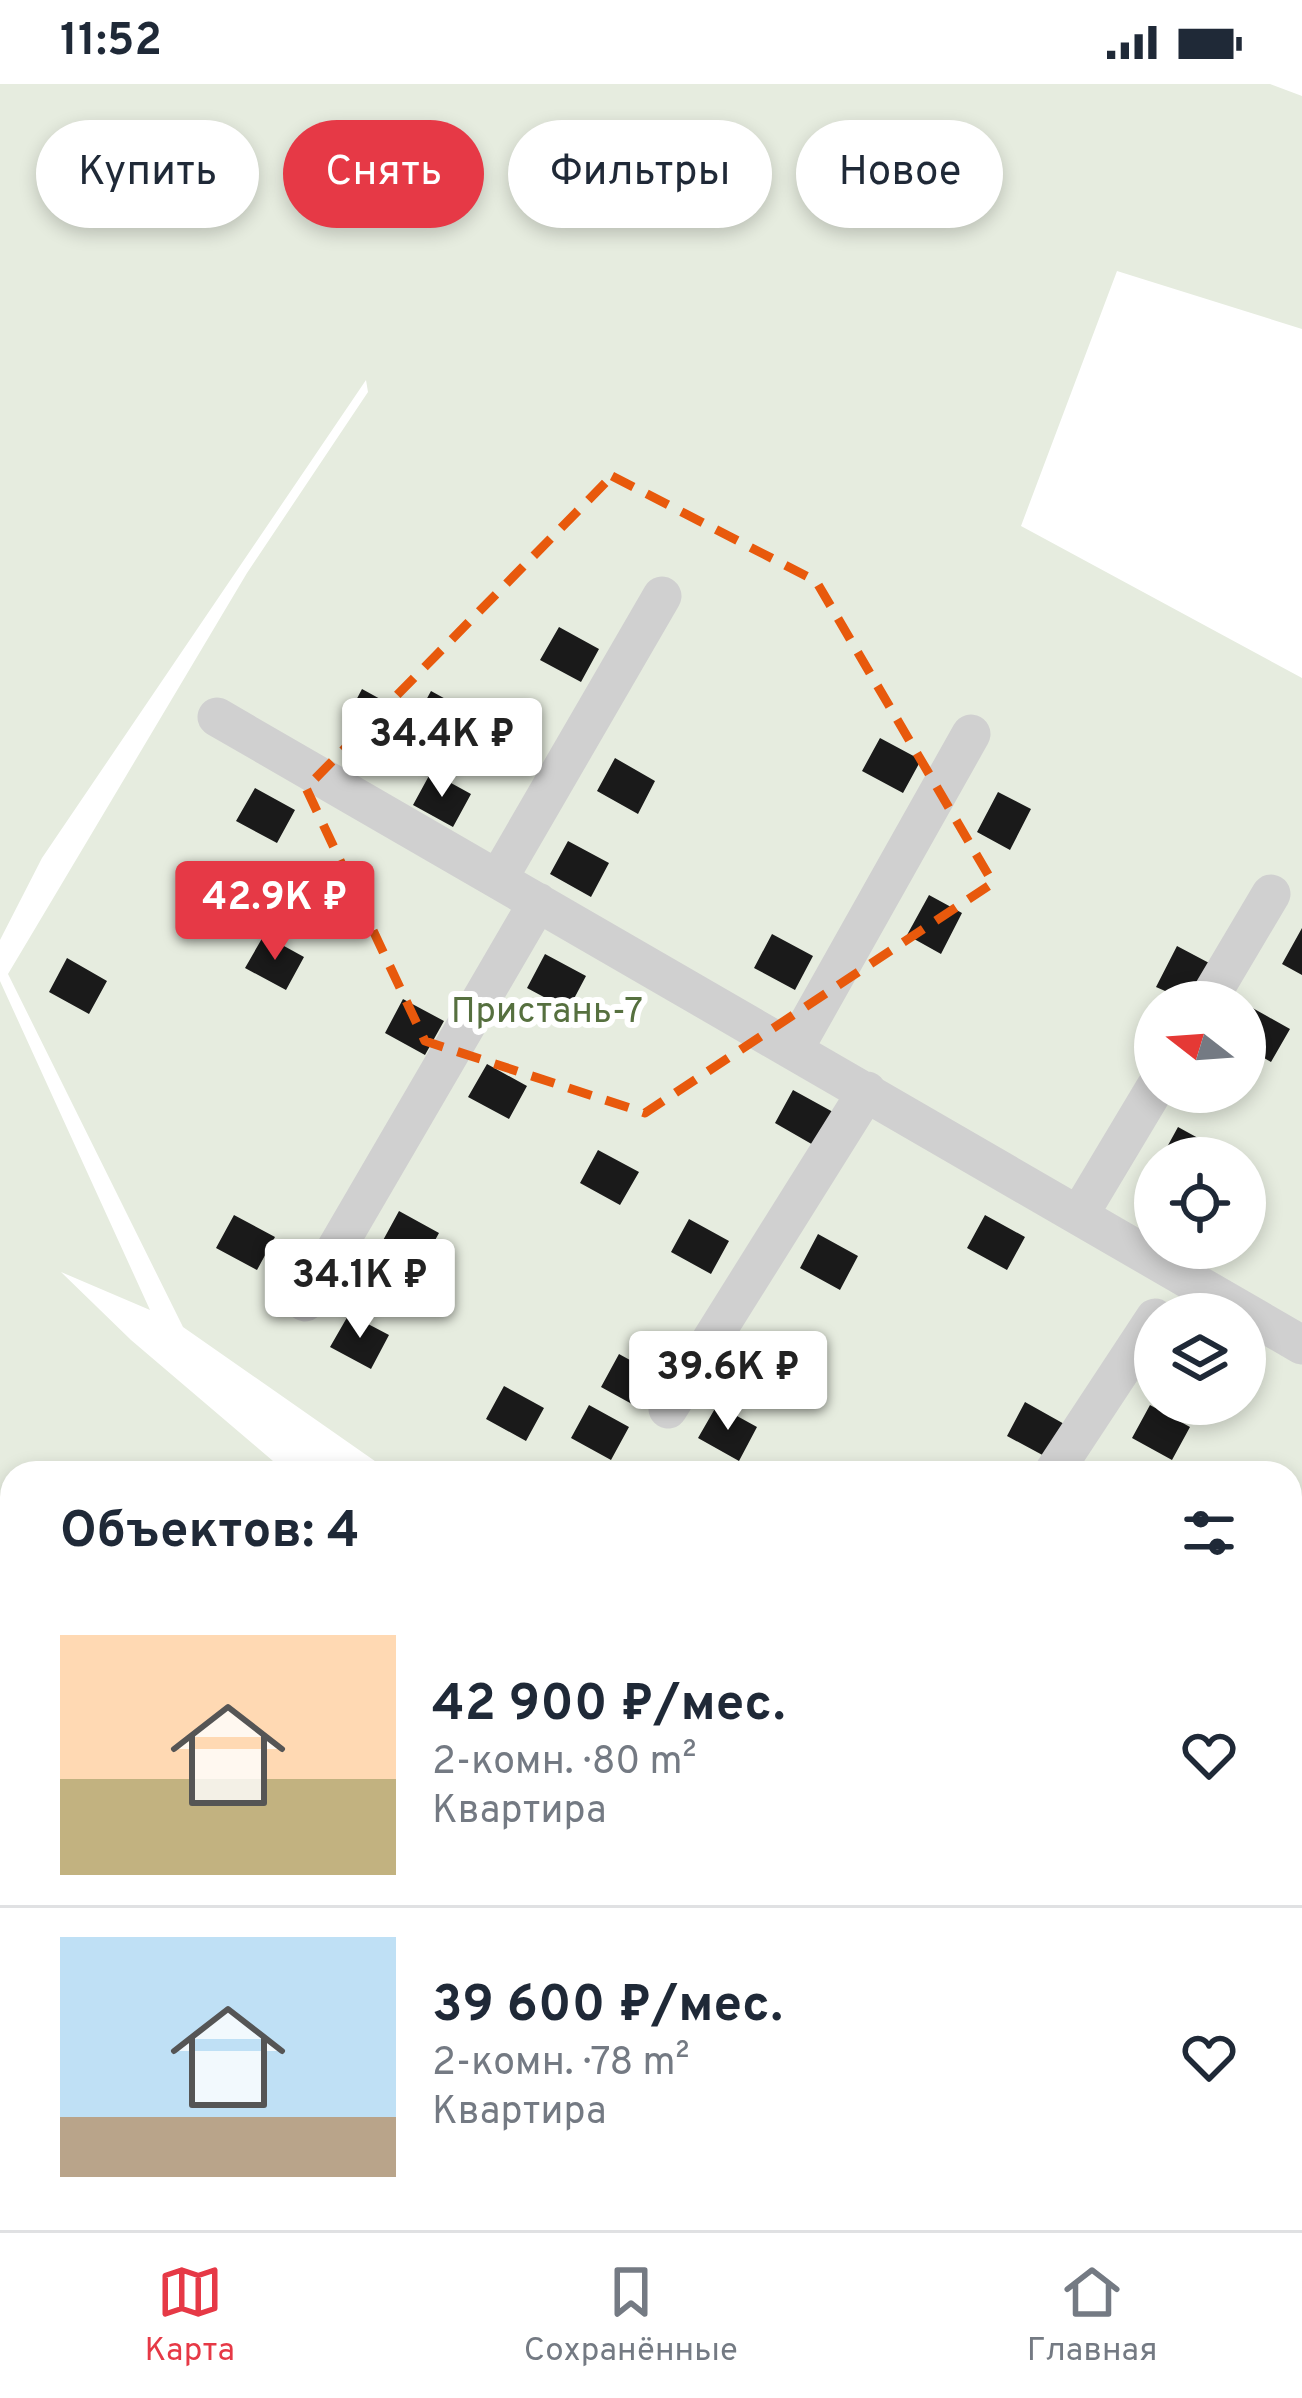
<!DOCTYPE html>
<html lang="ru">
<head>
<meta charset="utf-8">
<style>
	:root { --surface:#fff; --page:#f2f2f3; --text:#1f2937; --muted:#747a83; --line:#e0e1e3; --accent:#e63946 }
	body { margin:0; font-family:Overpass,sans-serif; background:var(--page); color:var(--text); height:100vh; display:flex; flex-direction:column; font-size:45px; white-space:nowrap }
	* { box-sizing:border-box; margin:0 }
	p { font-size:39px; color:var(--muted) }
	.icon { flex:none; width:66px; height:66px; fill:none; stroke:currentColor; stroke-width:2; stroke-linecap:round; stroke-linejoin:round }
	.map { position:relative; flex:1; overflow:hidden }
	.drawer { position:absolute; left:0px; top:1377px; width:1302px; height:771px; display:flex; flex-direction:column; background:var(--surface); border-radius:36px 36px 0 0; box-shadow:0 6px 18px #0003 }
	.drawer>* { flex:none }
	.top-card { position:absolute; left:36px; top:36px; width:1230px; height:108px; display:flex; gap:24px }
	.needle { width:78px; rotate:287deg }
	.buttons { position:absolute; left:1134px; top:897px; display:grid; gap:24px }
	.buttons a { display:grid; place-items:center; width:132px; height:132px; border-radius:50%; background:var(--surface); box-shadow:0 6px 18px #0003; font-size:60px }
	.price { position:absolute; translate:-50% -102px; padding:0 27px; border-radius:12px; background:#fff; color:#222; font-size:39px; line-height:78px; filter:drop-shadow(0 3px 6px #0008) }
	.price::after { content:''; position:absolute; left:50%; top:72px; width:36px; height:27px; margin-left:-18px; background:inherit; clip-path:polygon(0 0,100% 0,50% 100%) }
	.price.active { background:var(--accent); color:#fff }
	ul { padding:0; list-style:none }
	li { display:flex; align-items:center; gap:36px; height:300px; padding:0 60px }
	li+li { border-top:3px solid var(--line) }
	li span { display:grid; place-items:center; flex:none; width:336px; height:240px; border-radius:0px; color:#555 }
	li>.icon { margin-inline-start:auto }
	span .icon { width:144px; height:144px; fill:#fffc; stroke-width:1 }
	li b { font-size:51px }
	h2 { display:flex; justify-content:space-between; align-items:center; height:144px; padding:0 60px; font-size:51px }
	.pill { padding:0 42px; border-radius:54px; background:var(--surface); box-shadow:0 6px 18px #0003; font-size:42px; line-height:108px }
	.pill.active { background:var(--accent); color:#fff }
	.status { display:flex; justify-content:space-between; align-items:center; height:84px; padding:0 60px; background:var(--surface); direction:ltr }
	.status svg { height:33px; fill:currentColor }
	.tabs { display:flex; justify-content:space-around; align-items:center; height:168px; border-top:3px solid var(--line); background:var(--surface); font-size:33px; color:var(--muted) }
	.tabs a { display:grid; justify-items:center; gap:6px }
	.tabs .active { color:var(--accent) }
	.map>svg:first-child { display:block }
</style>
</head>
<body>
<div class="status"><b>11:52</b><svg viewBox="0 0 49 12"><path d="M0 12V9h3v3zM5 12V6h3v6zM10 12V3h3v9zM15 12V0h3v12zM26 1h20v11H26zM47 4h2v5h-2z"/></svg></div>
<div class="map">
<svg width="1302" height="2146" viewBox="0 0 1302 2146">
	<rect width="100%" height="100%" fill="#fff"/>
	<path fill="#e6ecdf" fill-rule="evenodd" d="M0,0h1270l32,12v233l-185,-58 -96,255 281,152v1047l-12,2v-254h-898l-209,-146 -175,-353 239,-401 121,-181 -2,-12 -324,478 -42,82zM1155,918h90v90h-90zM1155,1074h90v90h-90zM1155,1230h90v90h-90z
		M0,897l150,329 -89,-38 70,68 156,133h-275v747h1278v-475l12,-2v487h-1302z"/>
	<path fill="#1a1a1a" d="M559,543l40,22 -18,33 -41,-22z
		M362,605l40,22 -18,34 -40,-22z
		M431,607l40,22 -18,33 -40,-22z
		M880,654l41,22 -18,33 -41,-22z
		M615,674l40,23 -17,33 -41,-23z
		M431,688l40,22 -18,33 -40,-22z
		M255,704l40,22 -18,33 -41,-22z
		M998,708l33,17 -21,41 -33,-18z
		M568,757l41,22 -18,34 -41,-23z
		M929,811l33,18 -21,41 -34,-19z
		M1302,844v47l-20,-11z
		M772,850l41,22 -18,34 -41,-22z
		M264,851l40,22 -18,33 -41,-22z
		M1177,862l34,18 -21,38 -34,-15z
		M545,870l41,22 -18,34 -41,-22z
		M67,874l40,23 -18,33 -40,-22z
		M403,915l41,22 -19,34 -40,-22z
		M1249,922l41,23 -19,33 -26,-15z
		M487,980l40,22 -18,33 -41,-22z
		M793,1006l40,22 -18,34 -40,-23z
		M1178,1043l40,22 -5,9h-52z
		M598,1066l41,22 -19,33 -40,-22z
		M399,1127l40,22 -18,33 -40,-22z
		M234,1131l41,22 -18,33 -41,-22z
		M985,1131l40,22 -18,33 -40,-22z
		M689,1135l40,22 -18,33 -40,-22z
		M818,1150l40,22 -18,34 -40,-22z
		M349,1230l40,21 -18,34 -41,-22z
		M761,1256l40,22 -18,33 -41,-22z
		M619,1270l40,22 -18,33 -40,-22z
		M504,1302l40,22 -18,33 -40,-22z
		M1025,1318l41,23 -18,33 -41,-22z
		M589,1321l40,22 -18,33 -40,-22z
		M717,1321l40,22 -18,34 -41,-23z
		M1150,1321l40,22 -18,33 -40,-22z"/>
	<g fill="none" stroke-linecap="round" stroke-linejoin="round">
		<path stroke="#d0d0d0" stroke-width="39" d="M217,633l1085,628
			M498,795l164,-283
			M1207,918l64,-108
			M794,965l177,-315
			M1079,1131l76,-127
			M305,1218l233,-400
			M668,1325l199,-318
			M1053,1389l102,-155"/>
	</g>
	<path fill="none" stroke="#e8590c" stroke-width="9" stroke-dasharray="24 15" stroke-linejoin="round" d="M612,392l204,105 177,302 -348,230 -220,-72 -119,-253z"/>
	<g text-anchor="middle" stroke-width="12" stroke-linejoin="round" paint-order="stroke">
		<g font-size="36" fill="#56703f" stroke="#fff">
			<text x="547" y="938">Пристань-7</text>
		</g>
	</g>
</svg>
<div class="buttons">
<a><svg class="needle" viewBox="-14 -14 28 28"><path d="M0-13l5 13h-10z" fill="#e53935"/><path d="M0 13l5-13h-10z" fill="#747a83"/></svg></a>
<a><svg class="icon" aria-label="locate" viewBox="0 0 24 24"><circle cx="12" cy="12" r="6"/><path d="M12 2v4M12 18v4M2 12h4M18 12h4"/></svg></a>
<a><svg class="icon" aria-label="layers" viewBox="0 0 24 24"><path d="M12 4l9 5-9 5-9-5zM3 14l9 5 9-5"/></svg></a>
</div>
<b class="price" style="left:442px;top:716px">34.4K ₽</b>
<b class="price active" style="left:275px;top:879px">42.9K ₽</b>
<b class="price" style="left:360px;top:1257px">34.1K ₽</b>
<b class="price" style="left:728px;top:1349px">39.6K ₽</b>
<div class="top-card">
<a class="pill">Купить</a>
<a class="pill active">Снять</a>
<a class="pill">Фильтры</a>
<a class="pill">Новое</a>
</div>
<section class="drawer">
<h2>Объектов: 4<svg class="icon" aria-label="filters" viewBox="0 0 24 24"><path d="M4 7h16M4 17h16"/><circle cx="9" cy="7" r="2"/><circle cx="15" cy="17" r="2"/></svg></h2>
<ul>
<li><span style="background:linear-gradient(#ffd9b3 60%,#c2b280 0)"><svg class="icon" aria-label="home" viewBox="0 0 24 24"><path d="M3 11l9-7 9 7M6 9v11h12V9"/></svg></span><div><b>42 900 ₽/мес.</b><p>2-комн. · 80 m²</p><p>Квартира</p></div><svg class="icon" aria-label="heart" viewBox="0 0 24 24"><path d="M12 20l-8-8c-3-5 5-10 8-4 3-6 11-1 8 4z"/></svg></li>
<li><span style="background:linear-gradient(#bfe0f5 75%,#b9a48a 0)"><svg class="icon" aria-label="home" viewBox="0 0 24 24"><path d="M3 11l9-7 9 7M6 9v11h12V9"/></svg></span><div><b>39 600 ₽/мес.</b><p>2-комн. · 78 m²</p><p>Квартира</p></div><svg class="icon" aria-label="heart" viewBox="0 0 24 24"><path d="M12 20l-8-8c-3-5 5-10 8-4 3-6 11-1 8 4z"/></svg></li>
</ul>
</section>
</div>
<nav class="tabs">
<a class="active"><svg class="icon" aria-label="map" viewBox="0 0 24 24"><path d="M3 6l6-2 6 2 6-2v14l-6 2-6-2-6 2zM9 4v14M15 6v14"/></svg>Карта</a>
<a><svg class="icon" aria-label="saved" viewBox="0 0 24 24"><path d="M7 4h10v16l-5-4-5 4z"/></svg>Сохранённые</a>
<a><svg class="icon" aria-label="home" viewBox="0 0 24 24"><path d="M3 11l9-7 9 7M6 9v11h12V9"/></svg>Главная</a>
</nav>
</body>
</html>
